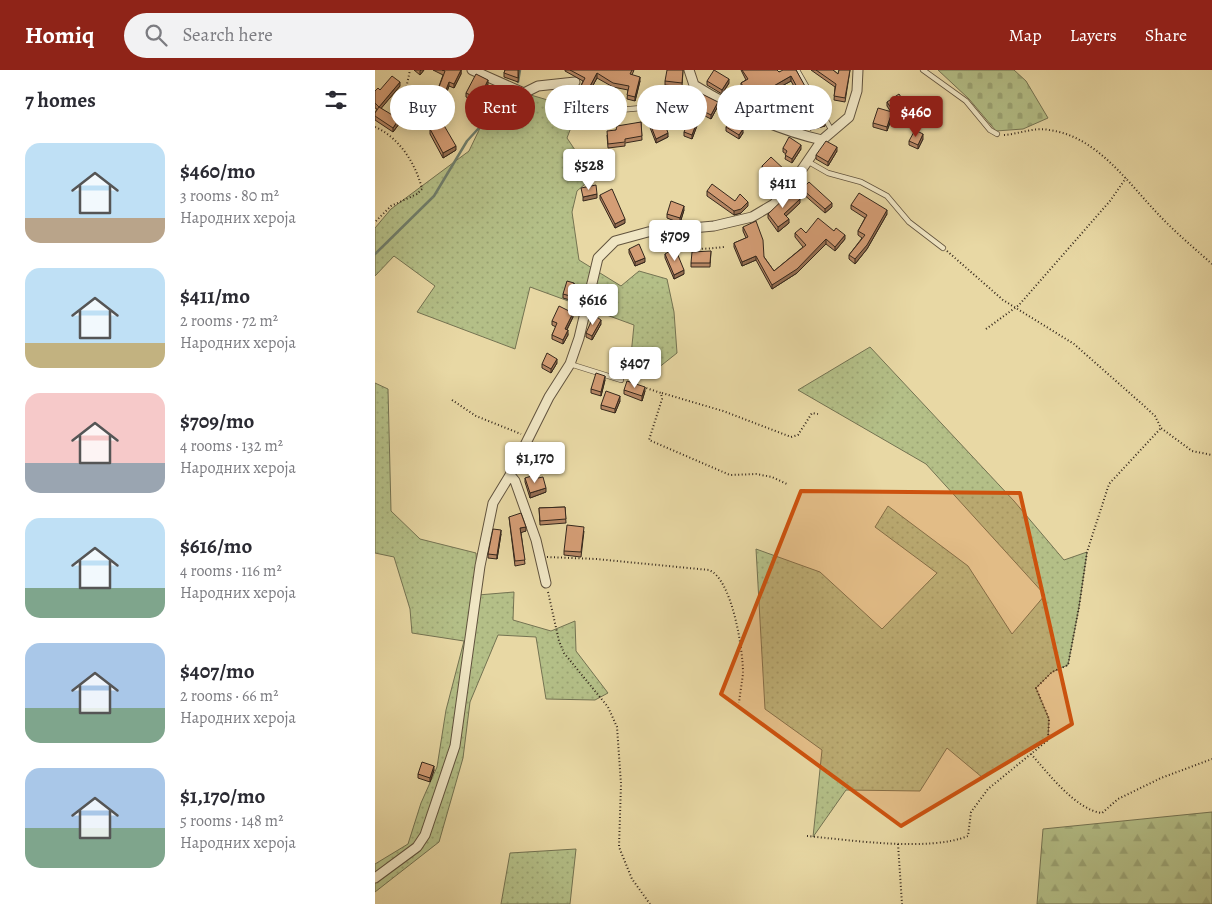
<!DOCTYPE html>
<html lang="en">
<head>
<meta charset="utf-8">
<style>
	:root { --surface:#fff; --page:#f2f2f3; --text:#2b2b33; --muted:#7c7c81; --accent:#8f2418 }
	body { margin:0; font-family:Alegreya,serif; background:var(--page); color:var(--text); height:100vh; display:flex; flex-direction:column; font-size:19px; white-space:nowrap }
	* { box-sizing:border-box; margin:0 }
	p { font-size:16px; color:var(--muted) }
	.icon { flex:none; width:28px; height:28px; fill:none; stroke:currentColor; stroke-width:2; stroke-linecap:round; stroke-linejoin:round }
	.map { position:relative; flex:1; overflow:hidden }
	.sheet { display:flex; flex-direction:column; background:var(--surface); width:375px }
	.sheet>* { flex:none }
	.guide { position:absolute; left:15px; top:15px; width:475px; height:45px; display:flex; gap:10px }
	.price { position:absolute; translate:-50% -42px; padding:0 11px; border-radius:5px; background:#fff; color:#222; font-size:16px; line-height:32px; filter:drop-shadow(0 1px 2px #0008) }
	.price::after { content:''; position:absolute; left:50%; top:30px; width:15px; height:11px; margin-left:-8px; background:inherit; clip-path:polygon(0 0,100% 0,50% 100%) }
	.price.current { background:var(--accent); color:#fff }
	ul { padding:0; list-style:none }
	li { display:flex; align-items:center; gap:15px; height:125px; padding:0 25px }
	li span { display:grid; place-items:center; flex:none; width:140px; height:100px; border-radius:15px; color:#555 }
	li>.icon { margin-inline-start:auto }
	span .icon { width:60px; height:60px; fill:#fffc; stroke-width:1 }
	li b { font-size:21px }
	h2 { display:flex; justify-content:space-between; align-items:center; height:60px; padding:0 25px; font-size:21px }
	.pill { padding:0 18px; border-radius:22px; background:var(--surface); box-shadow:0 2px 12px #0003; font-size:18px; line-height:45px }
	.pill.current { background:var(--accent); color:#fff }
	header { display:flex; align-items:center; gap:30px; box-sizing:border-box; height:70px; padding:0 25px; background:var(--accent); color:#fff }
	header strong { font-size:24px }
	nav { display:flex; gap:28px; margin-inline-start:auto; font-size:18px }
	.search { width:350px; height:45px; background:var(--page); display:flex; align-items:center; gap:12px; box-sizing:border-box; padding:0 18px; border-radius:28px; color:var(--muted); font-size:19px }
	main { display:flex; flex:1; min-height:0 }
	.map>svg:first-child { display:block }
</style>
</head>
<body>
<header>
<strong>Homiq</strong>
<div class="search"><svg class="icon" aria-label="search" viewBox="0 0 24 24"><circle cx="10" cy="10" r="6"/><path d="M15 15l6 6"/></svg>Search here</div>
<nav><a>Map</a><a>Layers</a><a>Share</a></nav>
</header>
<main>
<section class="sheet">
<h2>7 homes<svg class="icon" aria-label="filters" viewBox="0 0 24 24"><path d="M4 7h16M4 17h16"/><circle cx="9" cy="7" r="2"/><circle cx="15" cy="17" r="2"/></svg></h2>
<ul>
<li><span style="background:linear-gradient(#bfe0f5 75%,#b9a48a 0)"><svg class="icon" aria-label="home" viewBox="0 0 24 24"><path d="M3 11l9-7 9 7M6 9v11h12V9"/></svg></span><div><b>$460/mo</b><p>3 rooms · 80 m²</p><p>Народних хероја</p></div></li>
<li><span style="background:linear-gradient(#bfe0f5 75%,#c2b280 0)"><svg class="icon" aria-label="home" viewBox="0 0 24 24"><path d="M3 11l9-7 9 7M6 9v11h12V9"/></svg></span><div><b>$411/mo</b><p>2 rooms · 72 m²</p><p>Народних хероја</p></div></li>
<li><span style="background:linear-gradient(#f6c9c9 70%,#9aa5b1 0)"><svg class="icon" aria-label="home" viewBox="0 0 24 24"><path d="M3 11l9-7 9 7M6 9v11h12V9"/></svg></span><div><b>$709/mo</b><p>4 rooms · 132 m²</p><p>Народних хероја</p></div></li>
<li><span style="background:linear-gradient(#bfe0f5 70%,#7fa58c 0)"><svg class="icon" aria-label="home" viewBox="0 0 24 24"><path d="M3 11l9-7 9 7M6 9v11h12V9"/></svg></span><div><b>$616/mo</b><p>4 rooms · 116 m²</p><p>Народних хероја</p></div></li>
<li><span style="background:linear-gradient(#a9c7e8 65%,#7fa58c 0)"><svg class="icon" aria-label="home" viewBox="0 0 24 24"><path d="M3 11l9-7 9 7M6 9v11h12V9"/></svg></span><div><b>$407/mo</b><p>2 rooms · 66 m²</p><p>Народних хероја</p></div></li>
<li><span style="background:linear-gradient(#a9c7e8 60%,#7fa58c 0)"><svg class="icon" aria-label="home" viewBox="0 0 24 24"><path d="M3 11l9-7 9 7M6 9v11h12V9"/></svg></span><div><b>$1,170/mo</b><p>5 rooms · 148 m²</p><p>Народних хероја</p></div></li>
</ul>
</section>
<div class="map">
<svg width="837" height="834" viewBox="0 0 837 834">
	<defs>
		<pattern id="grass-dots" width="8" height="8" patternUnits="userSpaceOnUse" patternTransform="scale(1.25)"><rect width="8" height="8" fill="#b4bf87"/><path d="M2 2h.1M6 6h.1" fill="none" stroke="#9ba474" stroke-width="1.8" stroke-linecap="round"/></pattern>
		<pattern id="forest-firs" width="22" height="20" patternUnits="userSpaceOnUse" patternTransform="scale(1.25)"><rect width="22" height="20" fill="#b4bf87"/><path d="M5 1l3.5 6h-7zM16 11l3.5 6h-7z" fill="#9ba474"/></pattern>
		<pattern id="cemetery-stones" width="16" height="16" patternUnits="userSpaceOnUse" patternTransform="scale(1.25)"><rect width="16" height="16" fill="#b4bf87"/><path d="M2 7V4a2 2 0 0 1 4 0v3zM10 15v-3a2 2 0 0 1 4 0v3z" fill="#9ba474"/></pattern>
	</defs>
	<rect width="100%" height="100%" fill="#e8d8a4"/>
	<filter id="stains"><feTurbulence type="fractalNoise" baseFrequency=".004" numOctaves="4"/><feColorMatrix values="0 0 0 0 .2 0 0 0 0 .09 0 0 0 0 .02 0 0 0 .5 -.17"/></filter>
	<radialGradient id="worn" r=".72"><stop offset=".6" stop-color="#630" stop-opacity="0"/><stop offset="1" stop-color="#630" stop-opacity=".3"/></radialGradient>
	<path fill="url(#grass-dots)" stroke="#747352" d="M126,14l23,9 54,16 -11,29 26,39 -16,14 -5,21 7,48 42,26 18,-15 28,8 7,33 3,41 -24,19 -23,-7 4,-40 -104,-38 -15,62 -98,-37 18,-26 -41,-30 -19,20v-48l16,-19 78,-58z
		M495,277l144,154 50,59 23,-8 -8,55 -11,58 -16,7 -16,16 13,31 -1,21 -65,38 -36,-30 -27,43 -74,-1 -33,47 9,-87 -57,-41 -9,-160 64,23 62,57 55,-56 -62,-46 13,-21 80,60 44,68 33,-39 -119,-131 -128,-74z
		M0,313l13,6 3,122 29,28 56,14 2,42 36,-3 -1,28 38,11 24,-10 1,30 32,42 -13,7 -49,-1 -10,-62 -38,-2 -28,67 -7,56 -24,84 -64,50v-28l33,-20 13,-41 16,-36 9,-57 18,-69 -52,-8 -2,-24 -16,-52 -19,-4z
		M201,779l-6,55h-69l9,-51z"/>
	<path fill="url(#forest-firs)" stroke="#747352" d="M837,742v92h-175l6,-75z"/>
	<path fill="url(#cemetery-stones)" stroke="#747352" d="M563,0h76l12,11 22,37 -25,11 -27,2 -27,-32z"/>
	<g fill="none" stroke-linecap="round" stroke-linejoin="round">
		<path stroke="#707f6d" stroke-width="2.5" d="M143,12l2,-12
			M0,184l59,-58 33,-55 42,-46"/>
		<g stroke="#61533e" stroke-width="6">
			<path id="lane" d="M422,0l35,61
				M548,0l43,31 24,29 7,4
				M233,41l78,-7 5,-7 3,-12
				M432,91l21,12 33,9 26,14 22,26 34,26
				M195,294l51,16"/>
		</g>
		<g stroke="#61533e" stroke-width="11">
			<path id="street" d="M97,0l52,23 14,-7 37,-4
				M314,0l5,15c39,24 83,45 128,55
				M135,405l5,6 21,59 10,43
				M0,808l42,-31 8,-12 30,-89 25,-180 13,-63 17,-28 39,-78 21,-33 9,-26 19,-80 17,-17 33,-9 66,-6 38,-9 22,-13 20,-23 28,-41 27,-23 8,-26 1,-21"/>
		</g>
		<path stroke="#34271c" stroke-width="2" stroke-dasharray="1 2.5" stroke-linecap="butt" d="M18,45l12,-21 5,-24
			M0,57c24,10 41,37 47,62l-5,5 -26,12 -16,16
			M629,65c15,-1 30,-8 45,-5 48,6 79,53 110,85 16,17 35,33 53,49
			M294,169c17,13 35,10 55,8
			M572,181l56,49 71,44 68,60 13,12 6,12 31,23 20,4
			M611,259l33,-24 91,-104 16,-23
			M268,317l18,6 1,6 -13,41 81,35 26,-1 16,3 15,7
			M287,323l61,18 68,26 7,-2 14,-22 6,1
			M77,330l24,16 45,18
			M172,487l49,2 113,11c23,9 34,79 34,103 -1,10 -3,20 -4,30
			M173,522l11,49 5,12 44,54 9,20 4,57 -2,63 13,32 18,25
			M656,684c17,19 45,56 71,59l16,-14 43,-21 51,-19
			M432,766c43,4 122,16 161,0l3,-24 17,-23 60,-49 1,-21 -13,-31 16,-16 16,-7 11,-58 8,-55 22,-68 52,-56
			M523,774l4,60"/>
		<use href="#lane" stroke="#f0e6c4" stroke-width="4.5"/>
		<use href="#street" stroke="#f0e6c4" stroke-width="9"/>
	</g>
	<path fill="#b68765" stroke="#34271c" d="M39,0h10l-4,5z
		M58,0h28v4l-7,14 -5,-2 -9,24 -7,-3v-4l10,-28z
		M130,0h14l-1,12 -14,-5v-4z
		M190,0h69l-2,5 8,6 -5,20 -8,-2 1,-9 -15,-3 -16,-9 -16,29 -15,-7v-4l13,-6 4,-9 -18,-10z
		M308,0l-1,17 -17,-2v-4z
		M366,0h36l2,2 17,-2 29,56 -15,4 -6,-12v-5l4,-1 -17,-31 -40,22 -10,-16v-4l5,-3z
		M436,0h22l5,4 1,-4h11l-5,32 -11,-2 1,-13z
		M332,11l22,2 -7,11 -15,-9z
		M113,14l-9,20 -13,-7v-4z
		M25,16l-19,22 18,16 -6,8 -18,-12v-7l2,-4 -2,-1v-17z
		M512,32l18,5 -12,8 -1,-2v4l-5,14 -14,-4v-4l18,-11 -4,-6z
		M322,33l21,3 -7,13 -10,-5v-5l-4,-2z
		M292,36l17,11 -1,8 -20,-4 5,16 -12,6 -7,-18v-4h1z
		M189,40l-4,9 -9,-3v-5z
		M266,52l1,18 -17,3v3l-17,2 -1,-13 9,-5z
		M366,52l-2,3 4,8 -4,6 -13,-8v-4z
		M323,53l-6,16 -8,-3v-4z
		M55,59l26,21 -13,8 -13,-24z
		M548,69l-5,10 -9,-4v-4z
		M408,78l18,1 -9,14 -7,-4 1,-5 -3,-2z
		M462,81l-9,15 -12,-7v-4z
		M387,96l25,11 -10,9 -15,-16z
		M427,119l30,18 -7,6 -23,-20z
		M332,121l28,10 13,5 -7,7 -7,2 -27,-19z
		M225,125l25,28 -10,5 -15,-29z
		M425,133l-14,13 3,7 -11,9 -10,-14v-4z
		M476,135l36,9 -20,35 -12,15 -6,-5v-4l13,-17 -4,-3v-4l7,-13 -14,-9z
		M309,140l-4,13 -13,-5v-4z
		M368,157l31,44 29,-24 -8,-10v-4h11l39,6 -10,12 -9,-7 -29,29 -25,16 -16,-29 -14,6 -8,-19v-4l12,-5 -3,-7z
		M254,179l16,13 -10,4 -6,-13z
		M336,181l-1,16h-19v-4z
		M290,184l19,20 -10,5 -9,-21z
		M199,217l-4,13 -7,-2v-4z
		M198,247l-6,13 1,5 -5,9 -11,-5v-4l4,-8 -4,-2v-4z
		M226,254l-9,16 -6,-3v-4z
		M182,293l-6,10 -9,-5v-4z
		M230,310l-4,16 -10,-3v-4z
		M249,320l21,1 -3,10 -18,-7z
		M245,331l-5,12 -14,-4v-4z
		M168,384l-2,13 -11,1v-4z
		M150,408l21,14 -16,6 -5,-16z
		M190,437l1,16 -26,2 -1,-17z
		M134,447l17,14 -5,1 4,32 -10,2z
		M209,461l-3,26 -17,-2v-4z
		M126,464l-4,25 -9,-1v-4z
		M59,700l-4,12 -12,-4v-4z"/>
	<path fill="#946e52" stroke="#34271c" d="M46,0h3l-4,5v-4z
		M86,0v4l-7,14v-4z
		M222,3v5l-16,29v-4z
		M416,6v5l-40,22v-4z
		M265,7v4l-5,20v-4z
		M354,9v4l-7,11v-4z
		M113,10v4l-9,20v-5z
		M25,12v4l-21,25v-4z
		M74,12v4l-9,24v-4z
		M343,32v4l-7,13v-4z
		M530,33v4l-12,8v-4z
		M189,35v5l-4,9v-4z
		M517,42v5l-5,14v-4z
		M366,47v5l-4,5v-4z
		M24,49v5l-6,8v-4z
		M323,49v4l-6,16v-4z
		M450,52v4l-15,4v-4z
		M368,59v4l-4,6v-4z
		M293,63v4l-12,6v-4z
		M548,64v5l-5,10v-4z
		M426,75v4l-9,14v-4z
		M81,76v4l-13,8v-5z
		M462,77v4l-9,15v-4z
		M412,102v5l-10,9v-5z
		M222,124v4l-14,3v-4z
		M425,129v4l-16,15v-4z
		M373,132v4l-7,7 -7,2v-4z
		M457,133v4l-7,6v-4z
		M309,136v4l-4,13v-5z
		M512,140v4l-20,35 -12,15v-5z
		M250,149v4l-10,5v-4z
		M414,149v4l-11,9v-5z
		M470,165v4l-10,12v-4z
		M451,169v5l-29,29 -25,16v-4z
		M381,186v4l-14,6v-4z
		M270,188v4l-10,4v-4z
		M309,200v4l-10,5v-4z
		M199,213v4l-4,13v-4z
		M198,243v4l-8,16v-4z
		M226,250v4l-9,16v-4z
		M193,260v5l-5,9v-4z
		M182,289v4l-6,10v-4z
		M230,306v4l-4,16v-4z
		M270,317v4l-3,10v-5z
		M245,326v5l-5,12v-4z
		M171,418v4l-16,6v-5z
		M151,457v4l-6,2v-5z
		M126,460v4l-4,25v-4z
		M59,696v4l-4,12v-4z"/>
	<path fill="#d49d75" stroke="#34271c" d="M67,0h19l-7,14 -5,-2 -9,24 -7,-3 12,-32z
		M130,0h13v8l-14,-5z
		M195,0h62l-2,4 10,3 -5,20 -8,-2 2,-9 -16,-3 -16,-10 -16,30 -15,-7 5,-10 8,4 6,-12z
		M292,0h16l-1,13 -17,-2z
		M339,0l15,9 -7,11 -15,-9z
		M367,0h35l2,2 4,-2h13l29,52 -15,4 -6,-13 6,-2 -19,-35 -40,23 -10,-16 7,-4z
		M441,0h17l5,4 1,-4h11l-5,28 -11,-2 2,-12z
		M101,4l12,6 -9,19 -13,-6z
		M17,6l8,6 -21,25 -4,-4v-12l3,-3 2,2z
		M327,24l16,8 -7,13 -10,-5 2,-5 -6,-2z
		M524,24l6,9 -12,8 -6,-9z
		M180,32l9,3 -4,10 -9,-4z
		M292,36l15,3 2,4 -1,8 -21,-5 6,17 -12,6 -7,-18h2l-1,-14z
		M4,37l20,12 -6,9 -18,-12v-3z
		M503,38l14,4 -5,15 -14,-4z
		M359,43l7,4 -4,6 6,6 -4,6 -13,-8z
		M316,46l7,3 -6,16 -8,-3z
		M67,52l14,24 -13,7 -13,-24z
		M266,52l1,14 -17,3v3l-17,2 -1,-13 9,-1 1,-4z
		M540,60l8,4 -5,11 -9,-4z
		M414,67l12,8 -9,14 -7,-4 2,-4 -4,-3z
		M451,71l11,6 -9,15 -12,-7z
		M396,87l16,15 -10,9 -15,-15z
		M434,112l23,21 -7,6 -23,-20z
		M337,114l23,17 5,-7 8,8 -7,7 -7,2 -27,-20z
		M221,115l1,9 -14,3 -2,-9z
		M237,119l13,30 -10,5 -15,-29z
		M417,121l8,8 -16,15 5,5 -11,8 -10,-13z
		M484,123l28,17 -20,35 -12,14 -6,-4 16,-20 -7,-4 9,-16 -16,-10z
		M296,131l13,5 -4,12 -13,-4z
		M443,148l16,13 2,-3 9,7 -10,12 -9,-8 -29,30 -25,16 -16,-29 -14,6 -8,-19 14,-6 -5,-10 13,-6 7,19 1,17 10,14 32,-26 -11,-12 6,-5 5,5z
		M264,174l6,14 -10,4 -6,-13z
		M300,178l9,22 -10,5 -9,-21z
		M336,181l-1,12h-19l1,-11z
		M192,211l7,2 -4,13 -7,-2z
		M184,236l14,7 -8,16 3,1 -5,10 -11,-5 5,-12 -5,-2z
		M219,245l7,5 -9,16 -6,-3z
		M172,283l10,6 -6,10 -9,-5z
		M221,303l9,3 -4,16 -10,-3z
		M252,311l18,6 -3,9 -18,-6z
		M231,321l14,5 -5,13 -14,-4z
		M157,378l11,2 -2,13 -11,1z
		M160,405l3,3 5,-1 3,11 -16,5 -5,-15z
		M190,437l1,12 -26,2 -1,-13z
		M146,443l5,14 -6,1 5,32 -10,1 -6,-44z
		M192,455l17,2 -3,25 -17,-1z
		M118,459l8,1 -4,25 -9,-1z
		M47,692l12,4 -4,12 -12,-4z"/>
	<path fill="#cd520e" fill-opacity="0.2" stroke="#cd520e" stroke-width="4" stroke-linejoin="round" d="M426,421l219,2 52,231 -171,102 -180,-132z"/>
	<rect width="100%" height="100%" filter="url(#stains)"/>
	<rect width="100%" height="100%" fill="url(#worn)"/>
</svg>
<b class="price current" style="left:541px;top:68px">$460</b>
<b class="price" style="left:214px;top:121px">$528</b>
<b class="price" style="left:408px;top:139px">$411</b>
<b class="price" style="left:300px;top:192px">$709</b>
<b class="price" style="left:218px;top:256px">$616</b>
<b class="price" style="left:260px;top:319px">$407</b>
<b class="price" style="left:160px;top:414px">$1,170</b>
<div class="guide">
<a class="pill">Buy</a>
<a class="pill current">Rent</a>
<a class="pill">Filters</a>
<a class="pill">New</a>
<a class="pill">Apartment</a>
</div>
</div>
</main>
</body>
</html>
